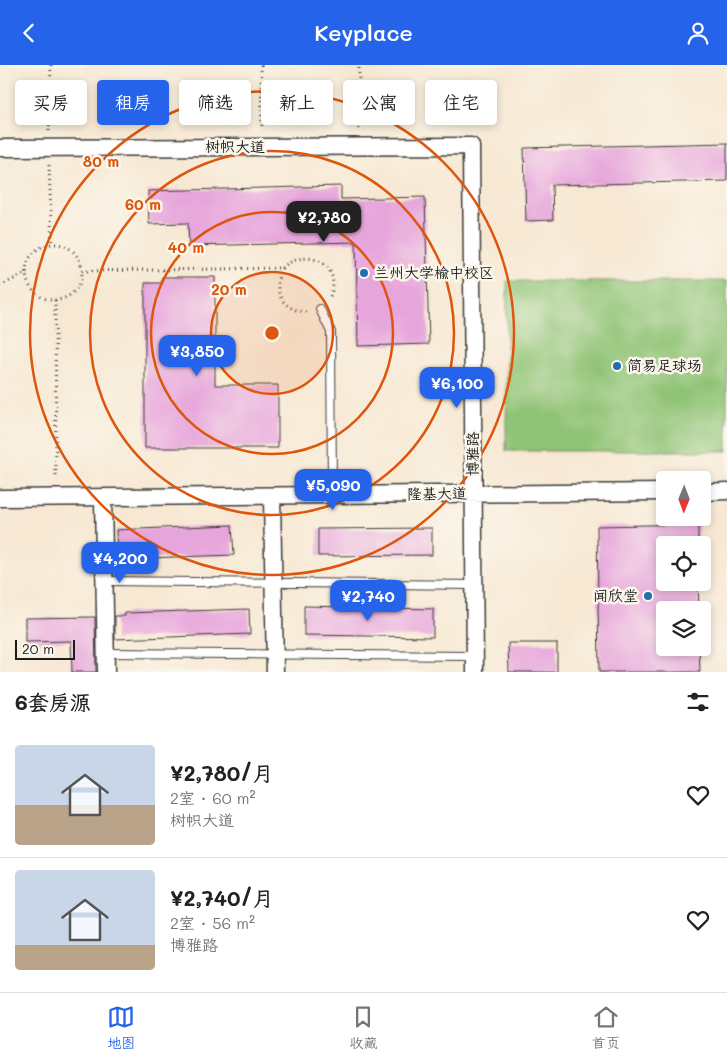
<!DOCTYPE html>
<html lang="zh">
<head>
<meta charset="utf-8">
<style>
	:root { --surface:#fff; --page:#f2f2f2; --text:#222; --muted:#767676; --line:#e0e0e0; --accent:#2563eb }
	body { margin:0; font-family:Mali,"LXGW WenKai TC",sans-serif; background:var(--page); color:var(--text); height:100vh; display:flex; flex-direction:column; font-size:19px; white-space:nowrap }
	* { box-sizing:border-box; margin:0 }
	p { font-size:16px; color:var(--muted) }
	.icon { flex:none; width:28px; height:28px; fill:none; stroke:currentColor; stroke-width:2; stroke-linecap:round; stroke-linejoin:round }
	.map { position:relative; height:607px; overflow:hidden }
	.panel { display:flex; flex-direction:column; background:var(--surface); flex:1 }
	.panel>* { flex:none }
	.hud { position:absolute; left:15px; top:15px; width:698px; height:45px; display:flex; gap:10px }
	.needle { width:32px; rotate:181deg }
	.buttons { position:absolute; left:656px; top:406px; display:grid; gap:10px }
	.buttons a { display:grid; place-items:center; width:55px; height:55px; border-radius:5px; background:var(--surface); box-shadow:0 2px 8px #0003; font-size:25px }
	.scale { position:absolute; left:15px; bottom:12px; width:60px; box-sizing:border-box; padding-left:5px; border:2px solid #1c1c1c; border-top:0; font-size:14px; line-height:18px; white-space:nowrap; color:#1c1c1c; -webkit-text-stroke:4px #fbf7ec; paint-order:stroke }
	.price { position:absolute; translate:-50% -42px; padding:0 11px; border-radius:10px; background:var(--accent); color:#fff; font-size:16px; line-height:32px; filter:drop-shadow(0 1px 2px #0008) }
	.price::after { content:''; position:absolute; left:50%; top:30px; width:15px; height:11px; margin-left:-8px; background:inherit; clip-path:polygon(0 0,100% 0,50% 100%) }
	.price.active { background:#222; color:#fff }
	ul { padding:0; list-style:none }
	li { display:flex; align-items:center; gap:15px; height:125px; padding:0 15px }
	li+li { border-top:1px solid var(--line) }
	li span { display:grid; place-items:center; flex:none; width:140px; height:100px; border-radius:5px; color:#555 }
	li>.icon { margin-inline-start:auto }
	span .icon { width:60px; height:60px; fill:#fffc; stroke-width:1 }
	li b { font-size:21px }
	h2 { display:flex; justify-content:space-between; align-items:center; height:60px; padding:0 15px; font-size:21px }
	.tag { padding:0 18px; border-radius:5px; background:var(--surface); box-shadow:0 2px 8px #0003; font-size:18px; line-height:45px }
	.tag.active { background:var(--accent); color:#fff }
	header { display:flex; justify-content:space-between; align-items:center; height:65px; padding:0 15px; background:var(--accent); color:#fff; font-size:22px; font-weight:600 }
	.tabs { display:flex; justify-content:space-around; align-items:center; height:70px; border-top:1px solid var(--line); background:var(--surface); font-size:14px; color:var(--muted) }
	.tabs a { display:grid; justify-items:center; gap:2px }
	.tabs .active { color:var(--accent) }
	.map>svg:first-child { display:block }
</style>
</head>
<body>
<header><svg class="icon" aria-label="back" viewBox="0 0 24 24"><path d="M15 5l-7 7 7 7"/></svg>Keyplace<svg class="icon" aria-label="person" viewBox="0 0 24 24"><circle cx="12" cy="8" r="4"/><path d="M4 21q1-7 8-7t8 7"/></svg></header>
<div class="map">
<svg width="727" height="607" viewBox="0 0 727 607">
	<rect width="100%" height="100%" fill="#fbf7ec"/>
	<filter id="ink" filterUnits="userSpaceOnUse"><feTurbulence type="fractalNoise" baseFrequency=".02" numOctaves="2"/><feDisplacementMap in="SourceGraphic" scale="10" xChannelSelector="R" yChannelSelector="G"/><feConvolveMatrix kernelMatrix="1 2 1 2 8 2 1 2 1" color-interpolation-filters="sRGB"/></filter>
	<filter id="wash" filterUnits="userSpaceOnUse"><feTurbulence type="fractalNoise" baseFrequency=".0096" numOctaves="4" result="noise"/><feDisplacementMap in="SourceGraphic" scale="20" xChannelSelector="R" yChannelSelector="G"/><feGaussianBlur stdDeviation="1.12" result="paint"/><feColorMatrix in="noise" values="0 0 0 0 0 0 0 0 0 0 0 0 0 0 0 0 0 1.4 0 .05"/><feComposite in="paint" operator="in"/></filter>
	<g filter="url(#wash)">
		<rect width="100%" height="100%" fill="#f7e8d3"/>
		<path fill="#8fc375" stroke="#567048" d="M507,216h220v170h-221z"/>
		<g id="blocks">
			<path fill="#e7a6db" d="M727,78v38l-175,4 1,35 -27,1 -2,-73z
				M341,121v13l84,-2 4,147 -71,2 -2,-104 -167,4 -1,-23 -39,1 -1,-33z
				M162,212h53v108h63v63h-133v-165h17z
				M698,459v21h-33v38h33l1,27h-34v37h34l1,25h-101l-2,-146z
				M232,460l2,30 -117,4 -1,-29z
				M432,463v27l-114,1v-27z
				M304,541l129,3v28l-129,-2z
				M249,544l1,25 -135,5v-23h10v-3z
				M95,552l1,55h-24l-1,-31 -46,1v-24z
				M508,578h49v29h-48z"/>
		</g>
	</g>
	<g filter="url(#ink)">
		<use href="#blocks" fill-opacity="0" stroke="#3d3b37" stroke-width="1"/>
		<g fill="none" stroke-linecap="round" stroke-linejoin="round">
			<g stroke="#3d3b37" stroke-width="10">
				<path id="lane" d="M320,244l11,23 1,163
					M104,516l370,4
					M105,588l370,3"/>
			</g>
			<g stroke="#3d3b37" stroke-width="19">
				<path id="street" d="M0,83l471,-2 4,526
					M702,427l25,-1
					M272,431l3,176
					M103,432l3,175
					M0,433l665,-6"/>
			</g>
			<path stroke="#3d3b37" stroke-width="3" stroke-dasharray="1 4" stroke-linecap="butt" d="M261,0l1,64
				M359,64v-64
				M49,66l2,-66
				M49,100l3,79
				M26 207a28 28 0 1 1 56 0a28 28 0 1 1-56 0Z
				M282,203c-11,22 0,43 25,44
				M82,206l200,-3c26,-23 63,-3 47,31
				M0,221l26,-13
				M55,235l1,179"/>
			<use href="#lane" stroke="#fff" stroke-width="8"/>
			<use href="#street" stroke="#fff" stroke-width="16"/>
		</g>
	</g>
	<circle cx="272" cy="268" r="61" fill="#de560d" fill-opacity=".12"/>
	<g fill="none" stroke="#de560d" stroke-width="2.5">
		<circle cx="272" cy="268" r="61"/>
		<circle cx="272" cy="268" r="121"/>
		<circle cx="272" cy="268" r="182"/>
		<circle cx="272" cy="268" r="242"/>
	</g>
	<g fill="#1f6fb2" stroke="#fbf7ec" stroke-width="2">
		<circle cx="364" cy="208" r="5"/>
		<circle cx="617" cy="301" r="5"/>
		<circle cx="648" cy="531" r="5"/>
	</g>
	<g text-anchor="middle" stroke-width="5" stroke-linejoin="round" paint-order="stroke">
		<g font-size="15" fill="#1c1c1c" stroke="#fbf7ec">
			<text x="235" y="87">树帜大道</text>
			<text transform="translate(473 389) rotate(-90)" y="5">博雅路</text>
			<text transform="translate(437 429) rotate(-1)" y="5">隆基大道</text>
		</g>
		<g font-size="15" fill="#1c1c1c" stroke="#fbf7ec" text-anchor="start">
			<text x="374" y="213">兰州大学榆中校区</text>
			<text x="627" y="306">简易足球场</text>
			<text x="638" y="536" text-anchor="end">闻欣堂</text>
		</g>
	</g>
	<circle cx="272" cy="268" r="8" fill="#de560d" stroke="#fbf7ec" stroke-width="2.5"/>
	<g font-size="15" text-anchor="middle" font-weight="bold" fill="#de560d" stroke="#fbf7ec" stroke-width="5" stroke-linejoin="round" paint-order="stroke">
		<text x="101" y="102">80 m</text>
		<text x="143" y="145">60 m</text>
		<text x="186" y="188">40 m</text>
		<text x="229" y="230">20 m</text>
	</g>
</svg>
<div class="buttons">
<a><svg class="needle" viewBox="-14 -14 28 28"><path d="M0-13l5 13h-10z" fill="#e53935"/><path d="M0 13l5-13h-10z" fill="#767676"/></svg></a>
<a><svg class="icon" aria-label="locate" viewBox="0 0 24 24"><circle cx="12" cy="12" r="6"/><path d="M12 2v4M12 18v4M2 12h4M18 12h4"/></svg></a>
<a><svg class="icon" aria-label="layers" viewBox="0 0 24 24"><path d="M12 4l9 5-9 5-9-5zM3 14l9 5 9-5"/></svg></a>
</div>
<div class="scale">20 m</div>
<b class="price active" style="left:324px;top:178px">¥2,780</b>
<b class="price" style="left:197px;top:312px">¥3,850</b>
<b class="price" style="left:457px;top:344px">¥6,100</b>
<b class="price" style="left:333px;top:446px">¥5,090</b>
<b class="price" style="left:120px;top:519px">¥4,200</b>
<b class="price" style="left:368px;top:557px">¥2,740</b>
<div class="hud">
<a class="tag">买房</a>
<a class="tag active">租房</a>
<a class="tag">筛选</a>
<a class="tag">新上</a>
<a class="tag">公寓</a>
<a class="tag">住宅</a>
</div>
</div>
<section class="panel">
<h2>6套房源<svg class="icon" aria-label="filters" viewBox="0 0 24 24"><path d="M4 7h16M4 17h16"/><circle cx="9" cy="7" r="2"/><circle cx="15" cy="17" r="2"/></svg></h2>
<ul>
<li><span style="background:linear-gradient(#c9d6e8 60%,#b9a48a 0)"><svg class="icon" aria-label="home" viewBox="0 0 24 24"><path d="M3 11l9-7 9 7M6 9v11h12V9"/></svg></span><div><b>¥2,780/月</b><p>2室 · 60 m²</p><p>树帜大道</p></div><svg class="icon" aria-label="heart" viewBox="0 0 24 24"><path d="M12 20l-8-8c-3-5 5-10 8-4 3-6 11-1 8 4z"/></svg></li>
<li><span style="background:linear-gradient(#c9d6e8 75%,#b9a48a 0)"><svg class="icon" aria-label="home" viewBox="0 0 24 24"><path d="M3 11l9-7 9 7M6 9v11h12V9"/></svg></span><div><b>¥2,740/月</b><p>2室 · 56 m²</p><p>博雅路</p></div><svg class="icon" aria-label="heart" viewBox="0 0 24 24"><path d="M12 20l-8-8c-3-5 5-10 8-4 3-6 11-1 8 4z"/></svg></li>
</ul>
</section>
<nav class="tabs">
<a class="active"><svg class="icon" aria-label="map" viewBox="0 0 24 24"><path d="M3 6l6-2 6 2 6-2v14l-6 2-6-2-6 2zM9 4v14M15 6v14"/></svg>地图</a>
<a><svg class="icon" aria-label="saved" viewBox="0 0 24 24"><path d="M7 4h10v16l-5-4-5 4z"/></svg>收藏</a>
<a><svg class="icon" aria-label="home" viewBox="0 0 24 24"><path d="M3 11l9-7 9 7M6 9v11h12V9"/></svg>首页</a>
</nav>
</body>
</html>
